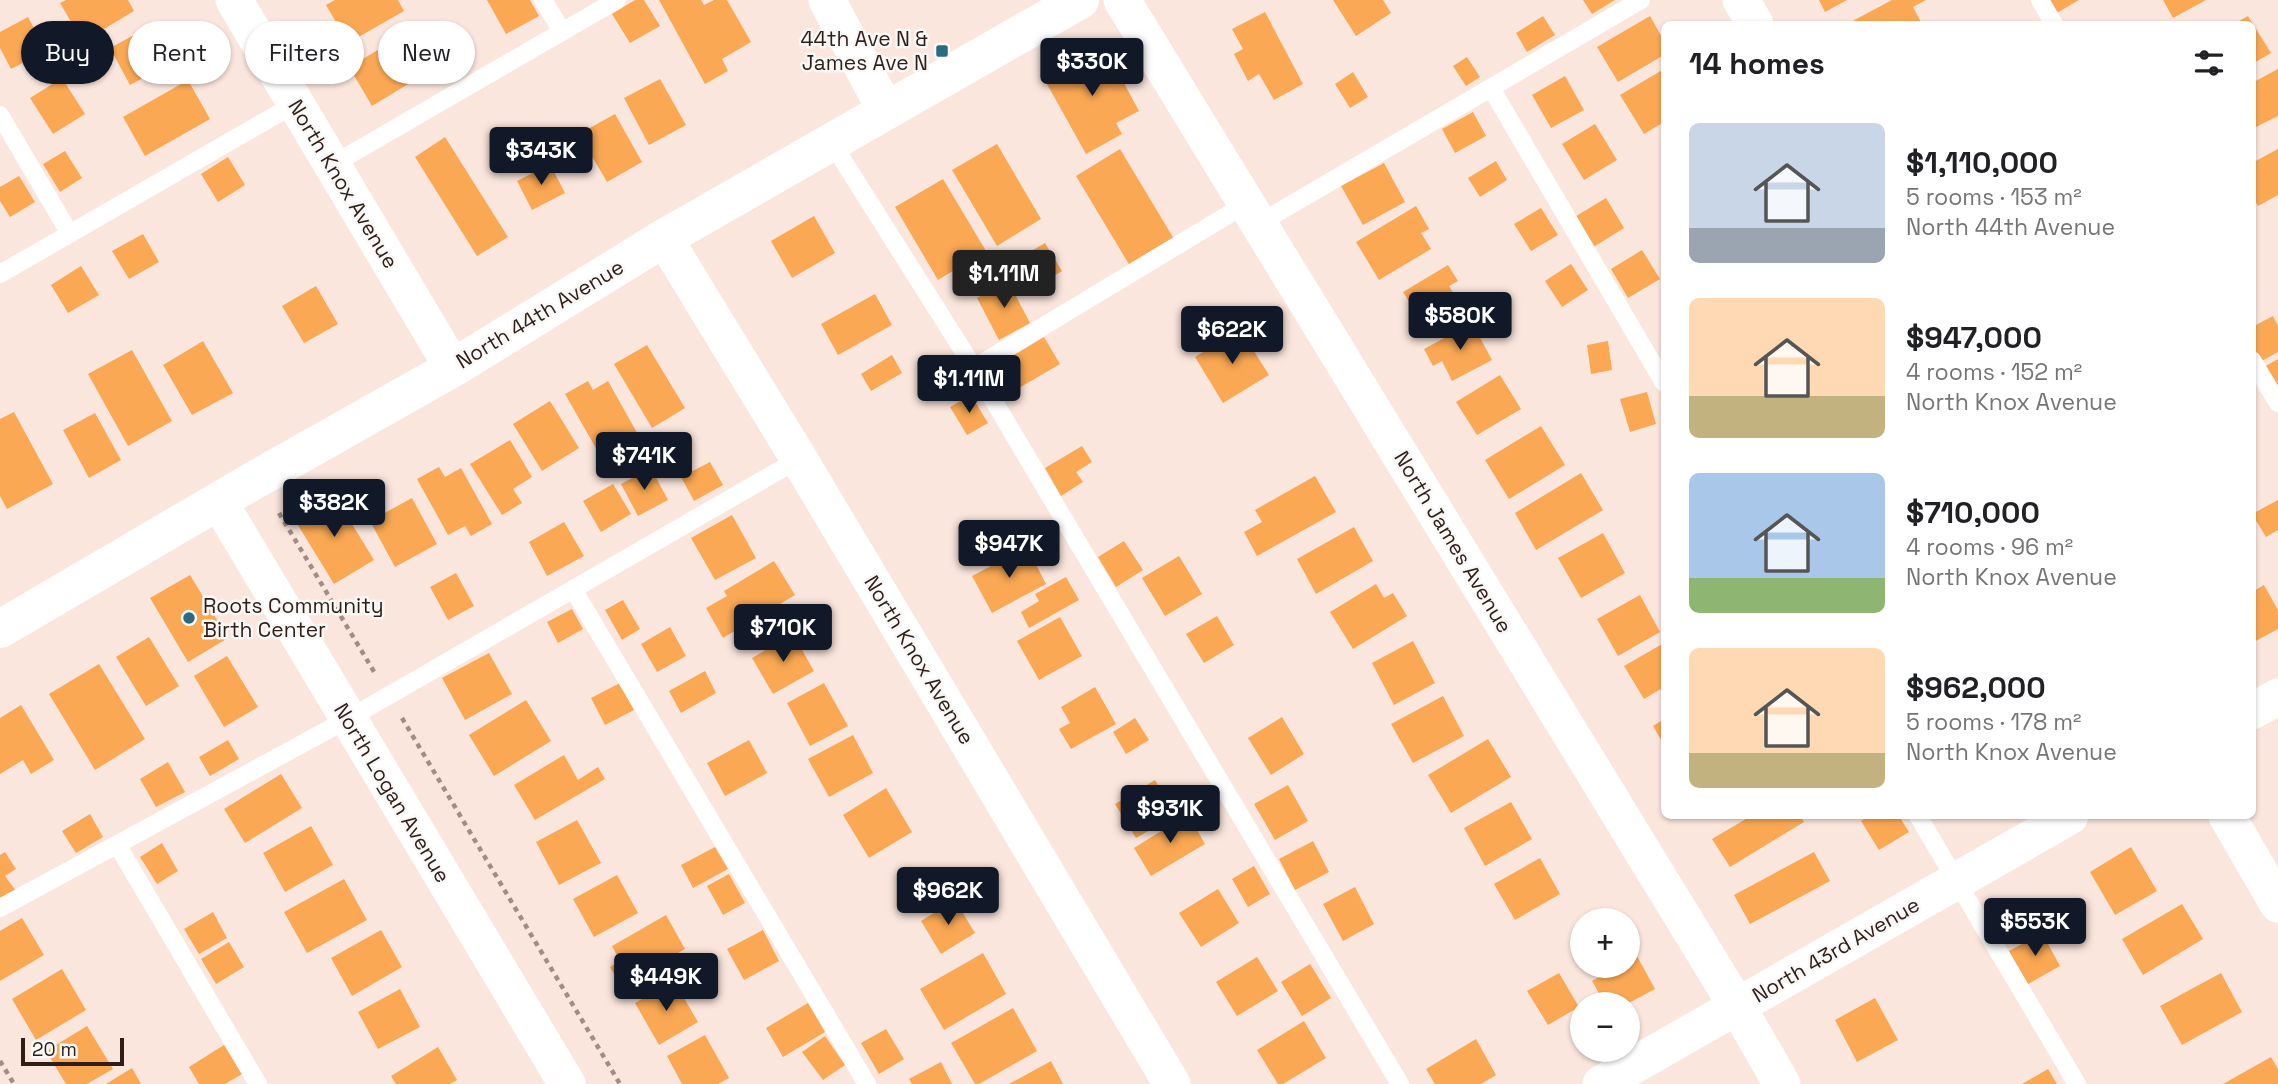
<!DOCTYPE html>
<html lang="en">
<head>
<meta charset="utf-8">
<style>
	:root { --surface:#fff; --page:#f2f2f2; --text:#202124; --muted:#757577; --accent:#111827 }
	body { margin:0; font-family:"Space Grotesk",sans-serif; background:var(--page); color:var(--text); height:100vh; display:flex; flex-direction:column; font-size:26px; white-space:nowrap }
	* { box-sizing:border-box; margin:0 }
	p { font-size:23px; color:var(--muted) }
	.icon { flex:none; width:38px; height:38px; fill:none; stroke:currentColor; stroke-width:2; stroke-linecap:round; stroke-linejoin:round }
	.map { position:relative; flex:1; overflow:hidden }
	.side { position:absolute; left:1661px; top:21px; width:595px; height:798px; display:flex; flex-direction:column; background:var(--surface); border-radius:10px; box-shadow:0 2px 5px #0004 }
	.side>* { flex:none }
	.top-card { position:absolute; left:21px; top:21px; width:665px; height:63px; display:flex; gap:14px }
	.buttons { position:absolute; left:1570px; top:908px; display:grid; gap:14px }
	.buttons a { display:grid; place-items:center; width:70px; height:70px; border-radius:50%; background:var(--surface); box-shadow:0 2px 5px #0004; font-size:35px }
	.scale { position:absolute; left:21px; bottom:18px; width:103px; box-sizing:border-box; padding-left:7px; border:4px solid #301d15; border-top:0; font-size:19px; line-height:24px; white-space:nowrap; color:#301d15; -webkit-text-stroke:5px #f8f8f8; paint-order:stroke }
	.price { position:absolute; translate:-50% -60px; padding:0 16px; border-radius:7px; background:var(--accent); color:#fff; font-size:23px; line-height:46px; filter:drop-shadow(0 2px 4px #0008) }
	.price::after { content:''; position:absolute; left:50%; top:42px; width:21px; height:16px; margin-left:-10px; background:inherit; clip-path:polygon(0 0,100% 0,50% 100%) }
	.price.on { background:#222; color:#fff }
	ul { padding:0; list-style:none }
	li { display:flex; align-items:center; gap:21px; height:175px; padding:0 28px }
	li span { display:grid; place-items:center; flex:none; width:196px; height:140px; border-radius:10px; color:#555 }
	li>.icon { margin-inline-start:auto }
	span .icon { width:84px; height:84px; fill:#fffc; stroke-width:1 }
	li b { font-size:30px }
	h2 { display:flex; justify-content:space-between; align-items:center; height:84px; padding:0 28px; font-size:30px }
	.pill { padding:0 24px; border-radius:32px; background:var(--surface); box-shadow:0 2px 5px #0004; font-size:24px; line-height:63px }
	.pill.on { background:var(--accent); color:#fff }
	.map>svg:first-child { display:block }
</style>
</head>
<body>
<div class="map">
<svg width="2278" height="1084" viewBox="0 0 2278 1084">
	<rect width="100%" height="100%" fill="#fbe6dd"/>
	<path fill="#faa854" d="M66,0h62l6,11 -35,21 5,8 -17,9 -27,-46z
		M335,0h63l6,11 -56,32 -22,-38z
		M487,0h43l9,16 -33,18z
		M635,0h9l16,26 -30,17 -18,-29z
		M659,0h42l3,5 10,-5h13l24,42 -29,17 6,12 -23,13z
		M1333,0h50l8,13 -35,23z
		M1583,0h32l-23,14z
		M1819,0h28l-22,12z
		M1892,0h34l-13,7 9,17h-75z
		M2047,0h32l-24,14z
		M2163,0h43l-33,18z
		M1265,12l38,72 -29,16 -15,-26 -11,7 -14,-27 9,-5 -11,-20z
		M1543,16l12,19 -28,17 -11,-19z
		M1650,16l14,25v14l-46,27 -21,-35z
		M2248,16l23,37 -19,11v-40h-18z
		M28,17l18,34 -35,18 -11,-21v-16z
		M160,21l20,37 -50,27 -20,-37z
		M400,37l23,38 -51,31 -23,-39z
		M1103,44l36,67 -23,12 6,11 -36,20 -43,-77z
		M1467,57l13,20 -14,9 -13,-20z
		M1664,69v53l-20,12 -24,-39z
		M2278,69v47l-26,13v-46z
		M1353,72l15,25 -18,11 -15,-24z
		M1565,76l19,34 -33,18 -19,-33z
		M62,78l23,36 -32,20 -23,-36z
		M660,79l26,46 -37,20 -25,-47z
		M188,80l22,39 -65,37 -22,-39z
		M1473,112l13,24 -31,17 -13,-24z
		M615,114l27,48 -35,20 -28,-48z
		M1595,124l22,36 -33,20 -22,-36z
		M445,137l63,100 -31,19 -62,-99z
		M997,144l44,75 -44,27 -45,-76z
		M1120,149l54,90 -44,27 -54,-90z
		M2278,149v46l-20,11 -6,-10v-33z
		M65,151l17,27 -22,14 -17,-28z
		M228,157l17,28 -27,17 -17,-28z
		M1496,161l11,19 -27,17 -12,-19z
		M1384,163l21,39 -42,23 -22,-39z
		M550,164l15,29 -33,17 -15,-29z
		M19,176l16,26 -25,15 -10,-16v-14z
		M943,179l43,72 -48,29 -43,-73z
		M1606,198l18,30 -32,20 -19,-30z
		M1416,206l13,23 -8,4 10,16 -52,31 -23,-38z
		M1541,208l17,27 -27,16 -17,-27z
		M814,216l21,37 -43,25 -21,-37z
		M143,234l16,28 -30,17 -17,-28z
		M1045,243l17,28 -35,22 -18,-29z
		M1642,250l18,29 -32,19 -17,-29z
		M1571,264l17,26 -26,17 -17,-26z
		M1448,265l10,16 -9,5 9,15 -36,21 -19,-30z
		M81,266l18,29 -31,18 -17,-28z
		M1008,281l22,42 -31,17 -22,-42z
		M316,286l22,38 -34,19 -22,-37z
		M875,294l17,31 -54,30 -17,-31z
		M2273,316l5,10v26l-20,11 -6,-11v-25z
		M1472,323l20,37 -40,21 -10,-20 -9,5 -9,-17z
		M1240,329l29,46 -46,28 -28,-46z
		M1044,337l16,27 -58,34 -16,-26z
		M203,341l30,52 -41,22 -29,-50z
		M1608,341l4,29 -21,4 -4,-29z
		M647,345l38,63 -33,20 -38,-64z
		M132,350l40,71 -44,25 -40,-72z
		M892,355l10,18 -31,18 -10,-17z
		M2278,359v34l-14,-26z
		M1500,375l21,34 -44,26 -21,-33z
		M588,381l5,9 15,-9 32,57 -23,12 -5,-9 -15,9 -32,-56z
		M1647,392l9,32 -26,8 -10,-33z
		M971,395l17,28 -21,12 -17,-28z
		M550,401l29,47 -37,23 -29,-47z
		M14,412l39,72 -46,25 -7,-13v-77z
		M95,413l26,47 -32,18 -26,-48z
		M1541,426l24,39 -56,34 -24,-39z
		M510,440l22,37 -19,12 9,14 -20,12 -32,-51z
		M1082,446l10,16 -16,10 7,10 -22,14 -16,-28z
		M710,462l13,23 -29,16 -13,-24z
		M439,467l6,10 16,-9 31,56 -21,12 -6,-10 -17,9 -31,-56z
		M651,468l17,32 -30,16 -17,-32z
		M1581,473l22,37 -67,40 -21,-37z
		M1315,476l21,36 -79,44 -13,-24 18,-10 -7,-12z
		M613,484l18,30 -30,18 -18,-31z
		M333,493l41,67 -40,24 -41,-67z
		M412,498l25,46 -42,23 -25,-46z
		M2278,500v30l-12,7 -14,-23z
		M732,515l24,43 -41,22 -24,-42z
		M564,522l20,34 -37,20 -18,-34z
		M1354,527l19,34 -57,33 -19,-35z
		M1603,533l22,40 -44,25 -23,-40z
		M1124,541l19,29 -27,17 -18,-30z
		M1027,547l19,37 -54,29 -20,-37z
		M1179,556l23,38 -37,22 -23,-38z
		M774,561l21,34 -72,43 -17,-30 21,-12 -3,-5z
		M456,573l18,33 -26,14 -18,-33z
		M190,575l38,63 -40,24 -38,-64z
		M1066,577l13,23 -50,28 -8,-16 18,-11 -4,-7z
		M1376,584l8,14 9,-5 14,23 -54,33 -23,-37z
		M2264,585l14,25v19l-26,14v-51z
		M1640,595l20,37 -42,24 -21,-37z
		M623,600l17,29 -18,11 -17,-30z
		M572,609l11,20 -25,14 -11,-21z
		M1217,616l17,29 -30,18 -18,-29z
		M1060,617l22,39 -43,24 -22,-39z
		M670,627l16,29 -29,16 -16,-28z
		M793,634l21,37 -41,23 -21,-36z
		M149,637l30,49 -33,20 -30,-49z
		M1413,641l22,42 -41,22 -22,-42z
		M1664,643v44l-20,12 -20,-33z
		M489,653l23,41 -47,26 -23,-42z
		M227,656l31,51 -34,20 -30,-51z
		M99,664l46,75 -50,31 -46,-76z
		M705,671l11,22 -35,20 -12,-22z
		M620,683l14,27 -29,15 -14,-27z
		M824,683l24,43 -38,20 -23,-43z
		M1095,687l21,37 -45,25 -12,-20 11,-6 -9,-16z
		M1443,696l21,40 -51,27 -22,-39z
		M526,700l25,41 -57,35 -25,-41z
		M21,705l33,55 -23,14 -8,-14 -23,14v-56z
		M1282,717l22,37 -33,21 -23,-37z
		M1135,718l14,22 -23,14 -13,-22z
		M1664,719v26l-11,-19z
		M853,735l20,38 -44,24 -21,-38z
		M1488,739l23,38 -60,36 -23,-38z
		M228,740l11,19 -29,17 -11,-19z
		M749,740l18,33 -42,23 -18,-33z
		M564,755l14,25 20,-13 7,12 -70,41 -21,-35z
		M168,762l17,30 -29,15 -16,-28z
		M281,774l21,34 -57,35 -21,-34z
		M1155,780l21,35 -40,23 -21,-34z
		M1288,785l20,36 -33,19 -21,-36z
		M886,788l26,44 -43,26 -26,-43z
		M1511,802l21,37 -47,27 -21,-38z
		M90,814l13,23 -27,16 -14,-22z
		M1188,814l17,30 -54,32 -17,-28z
		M1751,816h49l4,6 -74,45 -18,-28z
		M1869,816h30l10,16 -30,18 -18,-29z
		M577,820l24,43 -42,22 -23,-43z
		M311,826l22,39 -48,27 -22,-39z
		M1313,841l16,31 -34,18 -16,-31z
		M162,843l16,28 -21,13 -17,-27z
		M715,847l13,22 -35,19 -12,-23z
		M2131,847l26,44 -42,24 -25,-43z
		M5,852l11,17 -11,7 11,15 -16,10v-46z
		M1814,852l16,29 -80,43 -16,-29z
		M1540,858l20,36 -45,26 -21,-36z
		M1254,866l16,28 -22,13 -16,-28z
		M729,874l16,29 -22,12 -16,-29z
		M617,875l21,38 -44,24 -21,-38z
		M344,879l23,41 -60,33 -23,-41z
		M1355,887l19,37 -31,17 -20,-37z
		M1218,889l21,34 -38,24 -22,-34z
		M955,900l20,33 -34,21 -20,-33z
		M2182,904l21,35 -60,36 -21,-36z
		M213,912l14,26 -28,16 -15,-25z
		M666,915l19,34 -64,37 -11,-19 10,-6 -8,-15z
		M22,918l22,37 -44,26v-50z
		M381,930l21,37 -50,29 -21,-38z
		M763,930l16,31 -35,19 -17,-31z
		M2042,933l18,33 -32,18 -19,-33z
		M229,942l15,25 -28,17 -15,-25z
		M983,953l23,41 -62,36 -24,-41z
		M1637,956l18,33 -28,15h-22l-13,-23 27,-15h9v-5z
		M1257,957l21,34 -41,25 -21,-34z
		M1310,964l21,34 -29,18 -21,-34z
		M62,969l24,41 -50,30 -24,-41z
		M1559,973l20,34 -31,18 -21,-34z
		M2221,973l21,39 -60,33 -22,-39z
		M674,981l24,41 -39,23 -24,-42z
		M400,989l20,38 -42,22 -20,-37z
		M1875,998l23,42 -41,22 -22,-42z
		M808,1003l17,29 -42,25 -17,-29z
		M1013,1008l24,43 -58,33h-4l-24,-41z
		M1304,1021l22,37 -43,26h-5l-21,-34z
		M87,1026l26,43 -26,15h-21l-20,-33z
		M886,1029l18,30 -25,15 -18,-31z
		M705,1035l24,43 -11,6h-36l-15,-28z
		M825,1036l20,29 -22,15 -21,-28z
		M1476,1039l20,36 -15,9h-46l-9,-15z
		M224,1045l18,29 -17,10h-26l-10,-17z
		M438,1047l19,33 -7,4h-54l-5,-8z
		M2271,1057l7,12v15h-55z
		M1051,1061l12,23h-54z
		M941,1062l11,22h-40l-3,-5z
		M132,1068l9,16h-35z
		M2048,1069l9,15h-35z"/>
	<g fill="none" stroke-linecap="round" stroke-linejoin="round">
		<path stroke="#a28d85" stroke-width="4.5" stroke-dasharray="5 5" stroke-linecap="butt" d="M279,513l97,162
			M402,718l218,366
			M0,1061l14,23"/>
		<path stroke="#fff" stroke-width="18" d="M543,0l19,31
			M2040,0l14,24
			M1491,88l173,295
			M0,115l70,119
			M832,143l142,225 426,716
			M332,165l285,-165
			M1258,224l383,-224
			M0,274l295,-170
			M2252,360l26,43
			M974,368l272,-164
			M573,589l294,495
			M1918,816l159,268
			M118,846l140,238
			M0,908l348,-189 451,-260"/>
		<path stroke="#fff" stroke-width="37" d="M234,0l219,368
			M827,0l59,111
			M1122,0l615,1006 45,78
			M1741,0l14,24
			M664,238l135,221 373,625
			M219,502l348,582
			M2252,711l26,-14
			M2227,816l51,88
			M1601,1084l469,-268"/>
		<path stroke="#fff" stroke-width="38" d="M0,629l253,-148 200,-113 211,-130 416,-238"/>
	</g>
	<g fill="#2c6a80" stroke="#f8f8f8" stroke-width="2.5">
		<rect x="935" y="44" width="14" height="14" rx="3.5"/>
		<circle cx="189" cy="618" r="7"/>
	</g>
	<g text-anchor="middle" stroke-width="5" stroke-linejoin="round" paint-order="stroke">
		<g font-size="21" fill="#301d15" stroke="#f8f8f8" text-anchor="end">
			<text x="928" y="46">44th Ave N &amp;<tspan x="928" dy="24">James Ave N</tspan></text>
			<text x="203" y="613" text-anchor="start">Roots Community<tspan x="203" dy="24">Birth Center</tspan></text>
		</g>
		<g font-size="21" fill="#301d15" stroke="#f8f8f8">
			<text transform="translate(343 184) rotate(59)" y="7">North Knox Avenue</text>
			<text transform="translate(540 314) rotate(-31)" y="7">North 44th Avenue</text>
			<text transform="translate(1453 542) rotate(59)" y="7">North James Avenue</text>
			<text transform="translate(919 660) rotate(59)" y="7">North Knox Avenue</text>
			<text transform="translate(392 793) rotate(59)" y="7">North Logan Avenue</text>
			<text transform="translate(1836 950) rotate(-30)" y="7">North 43rd Avenue</text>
		</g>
	</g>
</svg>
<div class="buttons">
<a>+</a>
<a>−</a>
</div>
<div class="scale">20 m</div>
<b class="price" style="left:1092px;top:98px">$330K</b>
<b class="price" style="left:541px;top:187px">$343K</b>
<b class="price on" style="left:1004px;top:310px">$1.11M</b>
<b class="price" style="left:1460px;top:352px">$580K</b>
<b class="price" style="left:1232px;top:366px">$622K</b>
<b class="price" style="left:969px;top:415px">$1.11M</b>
<b class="price" style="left:644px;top:492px">$741K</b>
<b class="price" style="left:334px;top:539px">$382K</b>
<b class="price" style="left:1009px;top:580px">$947K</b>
<b class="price" style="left:783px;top:664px">$710K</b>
<b class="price" style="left:1170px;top:845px">$931K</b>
<b class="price" style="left:948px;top:927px">$962K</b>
<b class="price" style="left:2035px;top:958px">$553K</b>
<b class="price" style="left:666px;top:1013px">$449K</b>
<div class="top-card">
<a class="pill on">Buy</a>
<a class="pill">Rent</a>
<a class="pill">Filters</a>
<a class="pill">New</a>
</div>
<section class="side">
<h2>14 homes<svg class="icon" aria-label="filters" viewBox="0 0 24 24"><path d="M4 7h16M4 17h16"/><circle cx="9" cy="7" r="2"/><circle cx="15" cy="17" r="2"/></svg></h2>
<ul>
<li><span style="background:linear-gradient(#c9d6e8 75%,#9aa5b1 0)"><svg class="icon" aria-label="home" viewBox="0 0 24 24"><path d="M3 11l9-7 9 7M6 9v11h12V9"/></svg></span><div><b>$1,110,000</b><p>5 rooms · 153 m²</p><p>North 44th Avenue</p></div></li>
<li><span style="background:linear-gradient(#ffd9b3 70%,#c2b280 0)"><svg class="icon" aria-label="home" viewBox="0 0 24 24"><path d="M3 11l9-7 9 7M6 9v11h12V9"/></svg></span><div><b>$947,000</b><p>4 rooms · 152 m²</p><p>North Knox Avenue</p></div></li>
<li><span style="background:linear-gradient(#a9c7e8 75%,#8fb573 0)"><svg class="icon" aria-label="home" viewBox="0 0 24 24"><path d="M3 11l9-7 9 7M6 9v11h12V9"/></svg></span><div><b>$710,000</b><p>4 rooms · 96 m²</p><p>North Knox Avenue</p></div></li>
<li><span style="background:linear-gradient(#ffd9b3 75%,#c2b280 0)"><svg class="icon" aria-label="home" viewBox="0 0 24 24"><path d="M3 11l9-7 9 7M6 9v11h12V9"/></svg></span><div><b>$962,000</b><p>5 rooms · 178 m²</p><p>North Knox Avenue</p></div></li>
</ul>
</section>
</div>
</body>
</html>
